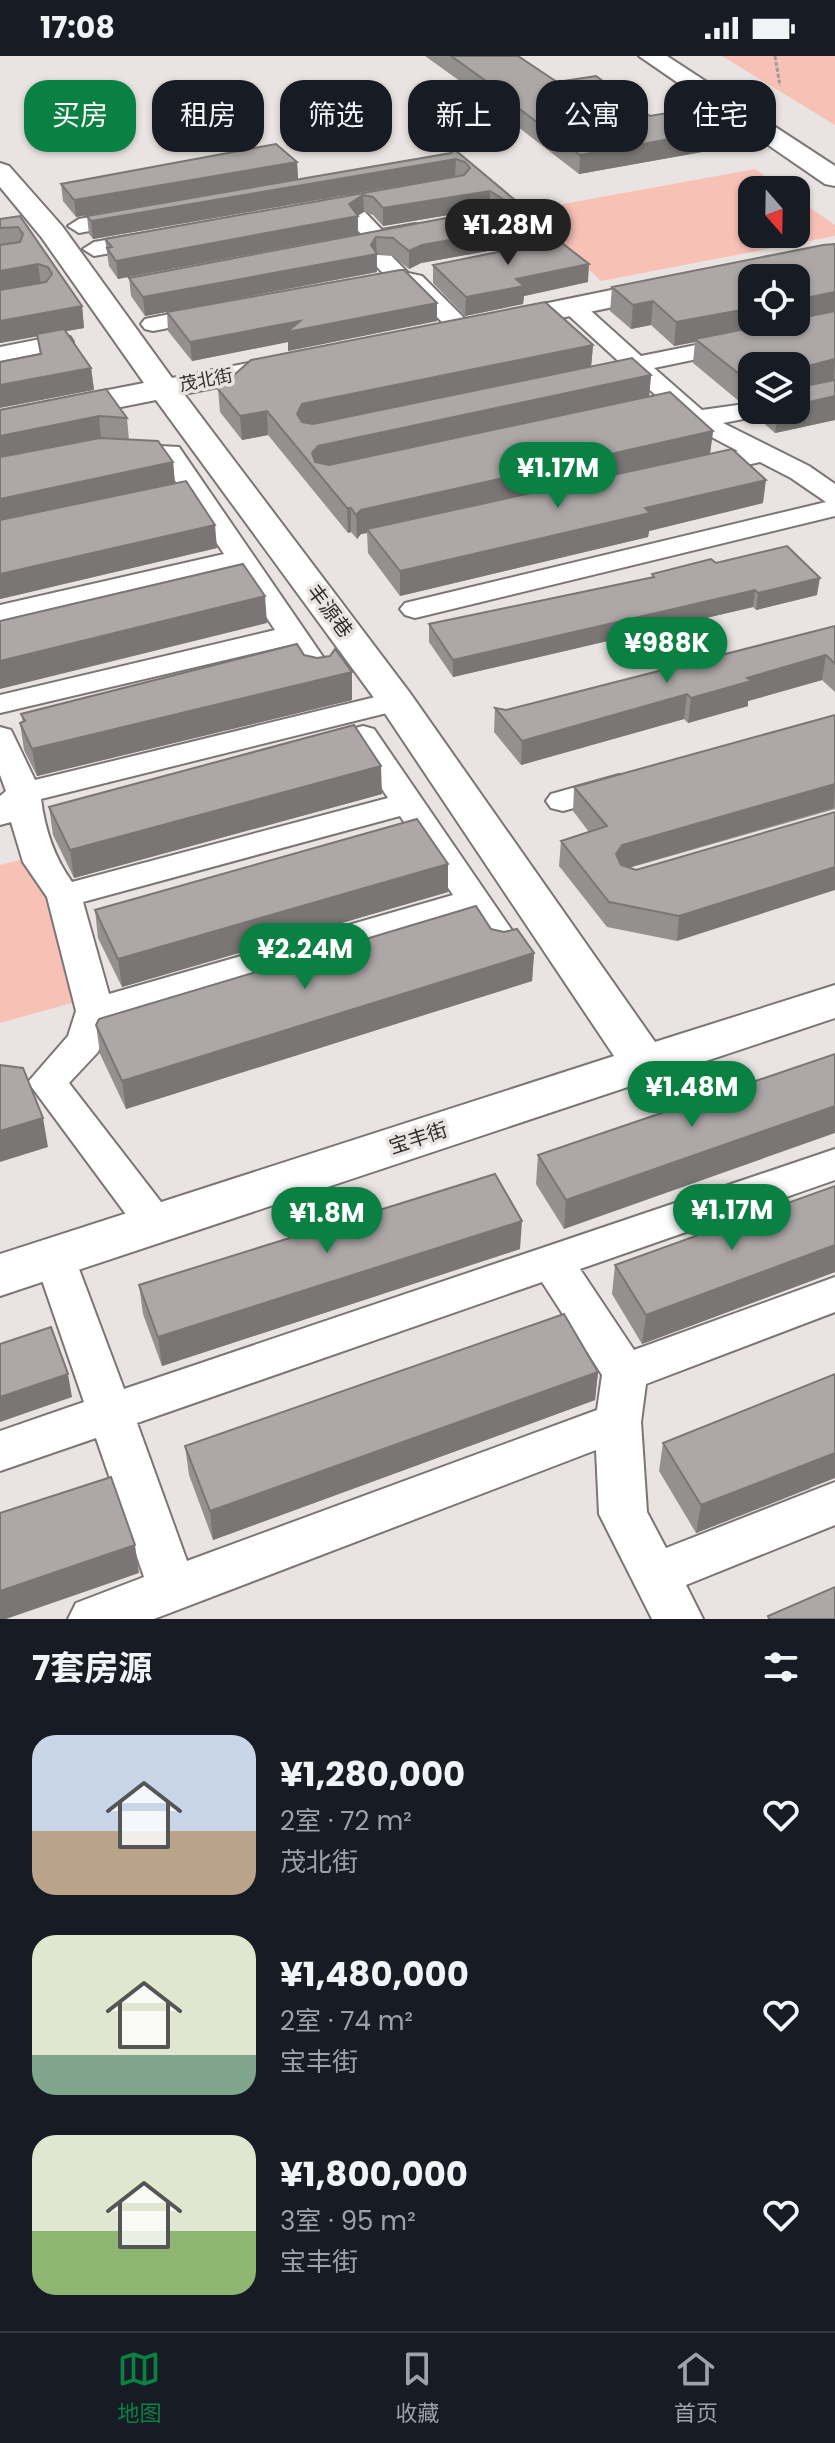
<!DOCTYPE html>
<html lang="zh">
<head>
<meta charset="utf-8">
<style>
	:root { --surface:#171b24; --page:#20242c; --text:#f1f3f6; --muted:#9ea1a6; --line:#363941; --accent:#0b8043 }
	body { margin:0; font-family:Poppins,"Noto Sans SC",sans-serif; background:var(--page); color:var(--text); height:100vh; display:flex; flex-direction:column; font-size:30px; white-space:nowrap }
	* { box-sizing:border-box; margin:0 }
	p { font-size:26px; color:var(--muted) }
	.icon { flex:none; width:44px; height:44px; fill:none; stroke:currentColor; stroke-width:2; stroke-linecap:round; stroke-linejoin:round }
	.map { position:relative; height:1563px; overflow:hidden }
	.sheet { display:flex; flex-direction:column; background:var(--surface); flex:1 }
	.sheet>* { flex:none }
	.hud { position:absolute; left:24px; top:24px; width:788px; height:72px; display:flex; gap:16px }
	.needle { width:52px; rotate:160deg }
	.buttons { position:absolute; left:738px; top:120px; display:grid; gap:16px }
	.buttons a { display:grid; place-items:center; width:72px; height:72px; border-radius:16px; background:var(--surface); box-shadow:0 2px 6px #0004; font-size:40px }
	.price { position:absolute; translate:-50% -68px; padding:0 18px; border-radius:28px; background:var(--accent); color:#fff; font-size:26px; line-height:52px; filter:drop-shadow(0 2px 4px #0008) }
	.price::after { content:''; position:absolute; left:50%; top:48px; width:24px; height:18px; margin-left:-12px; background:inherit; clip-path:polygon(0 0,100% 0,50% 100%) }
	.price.selected { background:#222; color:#fff }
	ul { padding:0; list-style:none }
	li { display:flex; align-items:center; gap:24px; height:200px; padding:0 32px }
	li span { display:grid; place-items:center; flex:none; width:224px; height:160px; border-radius:24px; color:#555 }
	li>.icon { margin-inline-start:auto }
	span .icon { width:96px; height:96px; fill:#fffc; stroke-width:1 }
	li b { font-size:34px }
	h2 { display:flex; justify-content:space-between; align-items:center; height:96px; padding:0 32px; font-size:34px }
	.tag { padding:0 28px; border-radius:24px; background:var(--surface); box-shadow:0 2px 6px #0004; font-size:28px; line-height:72px }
	.tag.selected { background:var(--accent); color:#fff }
	.status { display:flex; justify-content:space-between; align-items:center; height:56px; padding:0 40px; background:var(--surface); direction:ltr }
	.status svg { height:22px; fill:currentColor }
	.dock { display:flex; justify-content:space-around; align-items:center; height:112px; border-top:2px solid var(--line); background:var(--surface); font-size:22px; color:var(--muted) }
	.dock a { display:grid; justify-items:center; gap:4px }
	.dock .selected { color:var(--accent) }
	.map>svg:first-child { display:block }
</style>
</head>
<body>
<div class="status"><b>17:08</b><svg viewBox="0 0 49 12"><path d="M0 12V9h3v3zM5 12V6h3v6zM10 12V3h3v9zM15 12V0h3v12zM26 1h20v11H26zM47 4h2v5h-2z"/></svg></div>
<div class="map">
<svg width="835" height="1563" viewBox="0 0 835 1563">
	<rect width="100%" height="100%" fill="#e9e4e2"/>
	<path fill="#f7c1b6" d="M722,0h113v69z
		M755,113l30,21h-33v44h44v-36l39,27v11l-234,45 -76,-70z
		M32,801l61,140 -93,26v-158z"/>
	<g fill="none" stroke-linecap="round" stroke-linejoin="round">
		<g stroke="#7b7675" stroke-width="4">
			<path id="minor" d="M324,128l17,3 41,43 33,-6 8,2 3,5 -3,5 -44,7 29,30 14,3 48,48 4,5 -4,5h-16l-48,-48 -14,-3 -37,-40 9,-6 -38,-40 -10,-2 -3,-5z
				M135,153l8,2 3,5 -3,5 -64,12 -11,-7 11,-7z
				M153,176l8,2 3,5 -3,5 -67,12 -11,-7 11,-7z
				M573,244l8,2 60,54 100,-20 9,2 3,5 -3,5 -96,20 48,42 50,-7v7h16l-4,5 -41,8 86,43 26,18v32l-420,102 -10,-3 -5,-6 5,-6 421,-101 -35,-24 -31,-16 -62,14 -9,-2 -4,-6 4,-6 49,-11 -51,-27 -122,-112 -4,-5 4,-5z
				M211,250l8,2 4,5 -4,5 -66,13 -8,-2 -4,-5 4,-5z
				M61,279l9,2 3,5 -3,5 -70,14v-14z
				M122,388l57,3 155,226 -4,7 -11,2 -11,-2 -23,-34 -285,67v-18l275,-65 -41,-61 -234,54v-18l224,-51 -62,-93 -49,-3 -4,-6 4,-6z
				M396,636l11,2 5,7 -5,7 -366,91c4,31 13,58 31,83l316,-84 -41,-62 5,-7 11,-3 11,3 148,216 -5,9 -13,3 -13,-3 -25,-39 -355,105 -13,32 -29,31 109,141 -6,12 -15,4 -15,-4 -114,-154 40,-46 8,-25 -29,-114 -24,-35 -12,-40 -11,3v-29l6,-5 -6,-16v-48l11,3 24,50zM400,760l53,79 -344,99 -26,-92z
				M619,719l12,3 4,7 -4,7 -68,19 -12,-3 -5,-7 5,-7z
				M835,1093v31l-255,89 54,81 201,-73v35l-189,72 -5,38 6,90 19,36 169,-66v43l-149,60 17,34h-51l-53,-105 -3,-64 -442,169h-86l8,-16 68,-26 -48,-139 -96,33v-40l84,-29 -50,-145 6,-12 15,-5 15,5 54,144zM542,1226l60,93 -5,35 -410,151 -50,-138z"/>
		</g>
		<g stroke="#7b7675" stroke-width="4">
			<path id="tertiary" d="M0,107l9,3 53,60 110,152 117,-23 11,3 4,6 -4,6 -116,24 226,299 245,349 180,-57v33l-835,278v-42l614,-198 -234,-350 -224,-306 -156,31v-20l144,-28 -102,-145 -42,-51z
				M665,223l10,3 4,6 -4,6 -176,37 -10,-3 -5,-6 5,-6 10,-3z"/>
		</g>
		<g stroke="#7b7675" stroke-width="4">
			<path id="secondary" d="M639,0h28l168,110v20l-10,-2z"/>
		</g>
		<path stroke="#9f9b9a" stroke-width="3" stroke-dasharray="4 2" stroke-linecap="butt" d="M775,0l5,30"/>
		<use href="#minor" fill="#fff" fill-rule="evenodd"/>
		<use href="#tertiary" fill="#fff" fill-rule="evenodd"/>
		<use href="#secondary" fill="#fff" fill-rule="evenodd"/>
	</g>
	<path fill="#959090" d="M425,0h93l39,26 93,34 52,36 -123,22 -83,-64v-3z
		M454,93l92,77 -1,16 43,40 -64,14 -1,8 -58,12 -32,-33v-18l109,-22 -4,-1 -117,21 -12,6 -16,-13 -16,-1v17l-232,44 -14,-20 -2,-18 363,-68 -2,-2 -107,18 -10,-11 -9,-3 -246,67 -9,-13 -4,-27 350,-63 -362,63 -4,-5 -2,-18 364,-63z
		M297,106l1,17 -222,38 -13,-16 -2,-17z
		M20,160l62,90 2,22 -18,3 25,37 3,22 -54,-35 -2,-19 -38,7v-124z
		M835,188v176l-60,13 -16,-14 2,-9h35v-44h-44v35l-12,1 -47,-39 2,-21 -21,4 -23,-21 -20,4 -21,-18 2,-24z
		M167,256l270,9 -149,30v-9l-96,19 -24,-30z
		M593,289l-2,22 60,8 -2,21 64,35 -3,22 53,50 -114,28 -1,6 -248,59 -32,-43 -1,-20 -6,1 -4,5 -6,-7 -3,1 -80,-98 -26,5 -22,-28 -2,-23z
		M0,354l127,8 2,22 44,22 2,21 42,65 -217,51z
		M716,507l101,32 -61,15 -3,-3 -300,70 -24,-35v-18l223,-47v-3z
		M835,570v66l-13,-12 -74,21v5l-60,17 -4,-4 -163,46 -27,-33 1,-24 11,2z
		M304,599l48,17v28l-315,76 -13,-26 -4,-27 3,-1 -2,-8z
		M835,659v94l-206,59 7,2 199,-58 -158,129 -70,-14 -48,-61 2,-25 28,-9 -16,-21 1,-24z
		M382,738l-308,84 -21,-43 -4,-28z
		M448,836l-326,95 -24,-49 -3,-28z
		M491,873l43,24 -2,28 -406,128 -26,-55 -4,-29z
		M835,998l-271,175 -28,-45 2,-29z
		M835,1130v86l-193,72 -30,-50 3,-29z
		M520,1193l-358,117 -19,-52 -4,-29z
		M598,1316l-3,28 -382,140 -24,-65 -4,-29z
		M663,1387l148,45 -115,45 -37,-62z"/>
	<path fill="#797675" d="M704,77l-2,19 -123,22 1,-19z
		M456,103l-1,17 -362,63 -2,-18z
		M297,106l1,17 -222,38 -2,-17z
		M490,135v17l-107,18v-18z
		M363,139l1,17 -8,5 2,-1v18l-240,45 -2,-18 233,-57z
		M539,168l-1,18 -117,21 -12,6v-18l13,-6z
		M376,181l1,35 -232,44 -2,-19 228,-52z
		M38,208l3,21 -41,8v-22z
		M589,208l-1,18 -64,14 -1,8 -58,12 1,-19 50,-18z
		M835,236v23l-137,27 -3,-3v3l-21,4 2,-24 76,-14v14h44v-22z
		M653,245l-2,24 -20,4 2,-24z
		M437,247v18l-149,30v-9l-96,19 -2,-19 110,-21z
		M82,250l2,22 -84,15v-22z
		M593,289l-2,22 -288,60 -6,-13 5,-10z
		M835,303l-1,23 -38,10v-23z
		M91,312l3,22 -94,18v-23z
		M651,319l-2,23 -331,71 -6,-16 6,-7z
		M752,320v24l-12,2 3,-25z
		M835,340v24l-60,13 3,-23h18v-5z
		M267,355l1,24 -26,5 -2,-24z
		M99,360l2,23 -101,21v-24z
		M713,375l-3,23 -343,75v4l-6,1 -4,5 -1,-24 5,-5z
		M173,406l2,23 -175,38v-24z
		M766,424l-3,23 -114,28 -1,6 -248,59v-25l245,-63z
		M347,452h4v24l-3,1z
		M215,469l2,23 -217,51v-25z
		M820,522l-3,17 -61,15 2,-17z
		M755,534l-2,17 -300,70v-17z
		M265,540l2,27 -267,66v-28z
		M826,599l-4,25 -74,21v5l-60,17 3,-25 56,-20z
		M352,616v28l-315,76 -5,-27z
		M687,638l-3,25 -163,46 1,-24z
		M381,710l1,28 -308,84 -4,-28z
		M835,728l-1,24 -214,62 -4,-16 6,-9z
		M448,808v28l-326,95 -4,-28z
		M835,811v23l-158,51 2,-25z
		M534,897l-2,28 -406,128 -4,-28z
		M835,1050v27l-271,96 2,-29z
		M43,1062l5,29 -48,15v-31z
		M522,1165l-2,28 -358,117 -4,-29z
		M835,1189v27l-193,72 4,-29z
		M598,1316l-3,28 -382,140 -3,-29z
		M68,1318l4,23 -72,25v-25z
		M835,1397v25l-139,55 5,-28z
		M135,1489l4,28 -133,46h-6v-28z"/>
	<path fill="#ada8a7" stroke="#797675" stroke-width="2" d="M451,0h67l39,26 39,-6 54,40 23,-4 31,21 -124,22 -84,-64h4z
		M276,88l21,18 -223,38 -13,-16z
		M454,93l92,77 -7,-2 -117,21 -13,6 -16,-13 -17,-1 -5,8 6,9 -234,43 -14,-19 370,-70 5,-8 -14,-9 -107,17 -10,-11 -10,-2 -14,9 9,12 -242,45 -9,-13 5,-1 -7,-8 359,-64 6,-7 -5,-6 -9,-3 -365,62 -4,-5 364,-63z
		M20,160l62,90 -82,15v-31l46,-8 6,-8 -4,-7 -10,-3 -38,7v-26l20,-3 3,-8 -5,-7 -18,1v-9z
		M553,180l36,28 -73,15 8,7 -58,11 -33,-32 115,-23z
		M835,188v48l-39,8v-22h-44v30l-76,14 -23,-21 -20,4 -21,-18 211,-42z
		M400,214h4l33,33 -150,29 13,-11 -110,21 -23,-30z
		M545,246l48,43 -291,59 -5,10 5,8 11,2 319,-66 19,17 -333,71 -6,7 3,9 14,3 341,-73 43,39 -352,79 -5,5 -5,-7h-4l-80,-97 -27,5 -22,-27 33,-29z
		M835,255v48l-39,10v15l4,3 35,-7v16l-39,9v-39h-44v10l-9,1 -48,-38 85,-17h16v-3z
		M64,273l27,39 -91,17v-23l41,-8 -4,-20z
		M106,333l21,29 -28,-2 -99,20v-26z
		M100,382l58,3 15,21 -173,37v-42z
		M732,393l34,31 -121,28 5,5 -250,58 -33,-42z
		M186,425l29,44 -215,49v-54z
		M787,490l33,32 -62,15 -3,-3 -302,70 -24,-36 225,-47 -2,-3 59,-15 5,4z
		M243,508l22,32 -265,65v-40z
		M835,570v38l-9,-9 -79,23 4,3 -60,17 -4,-4 -165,47 -27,-33 11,2z
		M297,588l7,11 13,3 13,-2 5,-7 17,23 -320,77 -12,-26 5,-2 -4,-7z
		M835,659v69l-213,61 -6,9 5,11 15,5 199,-58v55l-156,49 -70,-14 -48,-61 46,-15 -33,-39z
		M354,669l27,41 -311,84 -21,-43z
		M417,763l31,45 -330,95 -23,-49z
		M476,850l15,23 13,3 13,-3 17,24 -412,128 -26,-56 3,-6z
		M835,998v52l-269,94 -28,-45z
		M0,1009l23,3 20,50 -43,13z
		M495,1118l27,47 -364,116 -19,-52z
		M835,1130v59l-189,70 -31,-50z
		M564,1258l34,58 -388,139 -25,-65z
		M51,1271l17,47 -68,23v-53z
		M835,1318v79l-134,52 -38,-62z
		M111,1421l24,68 -135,46v-78z
		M835,1531v32h-66l-1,-3z"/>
	<g text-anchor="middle" stroke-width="7" stroke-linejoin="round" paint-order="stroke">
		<g font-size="18" fill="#2f2d2d" stroke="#e9e4e2">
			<text transform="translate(206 324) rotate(-11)" y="6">茂北街</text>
		</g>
		<g font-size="20" fill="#2f2d2d" stroke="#e9e4e2">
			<text transform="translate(330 555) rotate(53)" y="7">丰源巷</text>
			<text transform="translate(418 1082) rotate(-18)" y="7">宝丰街</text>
		</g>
	</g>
</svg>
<div class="buttons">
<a><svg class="needle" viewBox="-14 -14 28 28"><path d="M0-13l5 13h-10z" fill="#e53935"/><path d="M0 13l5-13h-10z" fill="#9ea1a6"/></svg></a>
<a><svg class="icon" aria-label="locate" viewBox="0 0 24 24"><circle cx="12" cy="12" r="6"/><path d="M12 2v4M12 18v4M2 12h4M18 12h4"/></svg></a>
<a><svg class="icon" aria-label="layers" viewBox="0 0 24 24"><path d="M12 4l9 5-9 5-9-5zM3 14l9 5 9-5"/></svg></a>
</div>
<b class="price selected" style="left:508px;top:211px">¥1.28M</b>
<b class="price" style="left:558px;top:454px">¥1.17M</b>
<b class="price" style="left:667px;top:629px">¥988K</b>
<b class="price" style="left:305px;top:935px">¥2.24M</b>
<b class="price" style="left:692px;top:1073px">¥1.48M</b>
<b class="price" style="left:732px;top:1196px">¥1.17M</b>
<b class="price" style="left:327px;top:1199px">¥1.8M</b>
<div class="hud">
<a class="tag selected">买房</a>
<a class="tag">租房</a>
<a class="tag">筛选</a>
<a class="tag">新上</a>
<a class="tag">公寓</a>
<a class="tag">住宅</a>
</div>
</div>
<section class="sheet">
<h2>7套房源<svg class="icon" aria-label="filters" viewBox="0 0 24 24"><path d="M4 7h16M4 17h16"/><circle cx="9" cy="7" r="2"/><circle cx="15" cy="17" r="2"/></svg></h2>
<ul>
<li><span style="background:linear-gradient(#c9d6e8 60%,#b9a48a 0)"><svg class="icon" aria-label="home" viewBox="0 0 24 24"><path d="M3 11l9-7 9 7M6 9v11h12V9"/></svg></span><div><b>¥1,280,000</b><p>2室 · 72 m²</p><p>茂北街</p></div><svg class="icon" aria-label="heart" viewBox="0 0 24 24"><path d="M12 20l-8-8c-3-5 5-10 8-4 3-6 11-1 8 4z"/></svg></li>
<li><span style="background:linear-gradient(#dfe7d0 75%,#7fa58c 0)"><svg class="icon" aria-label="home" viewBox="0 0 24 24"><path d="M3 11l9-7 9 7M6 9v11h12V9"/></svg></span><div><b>¥1,480,000</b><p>2室 · 74 m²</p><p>宝丰街</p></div><svg class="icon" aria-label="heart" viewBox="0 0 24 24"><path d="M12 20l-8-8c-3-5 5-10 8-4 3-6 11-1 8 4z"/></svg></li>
<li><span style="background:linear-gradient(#dfe7d0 60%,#8fb573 0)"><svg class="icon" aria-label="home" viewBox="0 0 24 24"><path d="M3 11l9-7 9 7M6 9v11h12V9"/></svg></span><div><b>¥1,800,000</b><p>3室 · 95 m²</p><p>宝丰街</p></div><svg class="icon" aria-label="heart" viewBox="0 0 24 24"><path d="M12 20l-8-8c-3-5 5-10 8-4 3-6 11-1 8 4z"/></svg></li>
</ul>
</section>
<nav class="dock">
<a class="selected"><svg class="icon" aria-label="map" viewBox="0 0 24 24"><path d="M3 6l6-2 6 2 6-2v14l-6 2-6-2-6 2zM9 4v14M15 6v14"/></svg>地图</a>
<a><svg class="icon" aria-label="saved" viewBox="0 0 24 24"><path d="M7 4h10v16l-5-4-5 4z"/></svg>收藏</a>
<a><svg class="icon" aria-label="home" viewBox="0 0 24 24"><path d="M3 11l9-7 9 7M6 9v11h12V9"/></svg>首页</a>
</nav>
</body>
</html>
